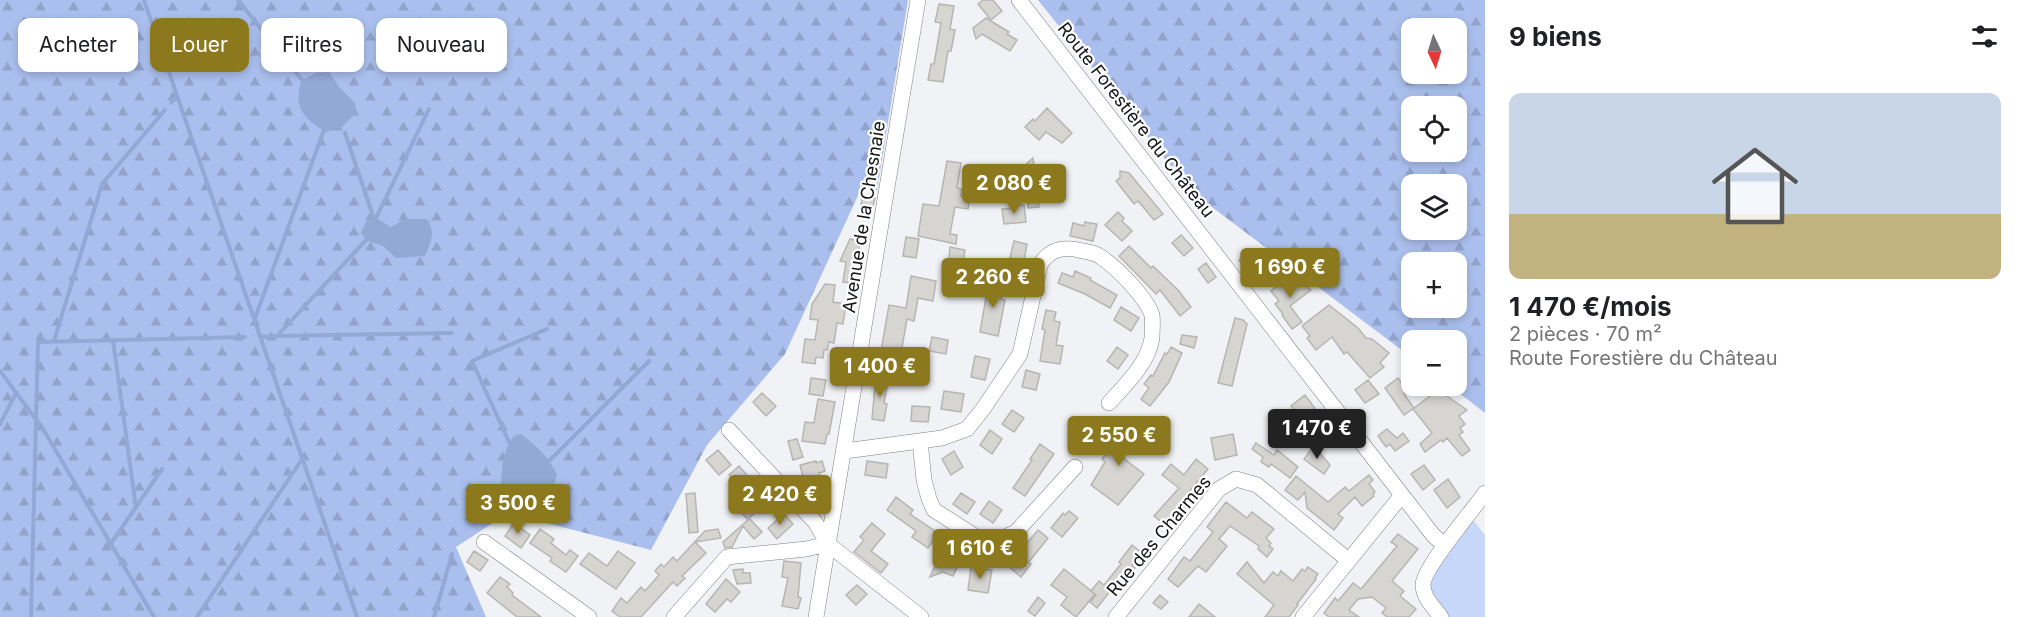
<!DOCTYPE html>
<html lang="fr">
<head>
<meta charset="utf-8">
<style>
	:root { --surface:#fff; --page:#f2f2f2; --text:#202124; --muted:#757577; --accent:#8c791e }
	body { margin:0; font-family:Inter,sans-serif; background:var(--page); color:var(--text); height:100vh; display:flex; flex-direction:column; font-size:22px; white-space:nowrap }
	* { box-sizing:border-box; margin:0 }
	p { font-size:20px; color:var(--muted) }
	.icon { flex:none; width:33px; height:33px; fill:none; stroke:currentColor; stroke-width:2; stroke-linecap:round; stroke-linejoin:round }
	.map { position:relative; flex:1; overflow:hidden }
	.sheet { display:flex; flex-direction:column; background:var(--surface); width:540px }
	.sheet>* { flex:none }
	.banner { position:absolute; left:18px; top:18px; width:570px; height:54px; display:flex; gap:12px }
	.needle { width:39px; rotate:176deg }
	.buttons { position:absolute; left:1401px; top:18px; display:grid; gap:12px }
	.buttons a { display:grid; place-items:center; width:66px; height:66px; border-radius:12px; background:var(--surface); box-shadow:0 3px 9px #0003; font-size:30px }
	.price { position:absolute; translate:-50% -51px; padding:0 14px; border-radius:6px; background:var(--accent); color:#fff; font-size:20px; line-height:39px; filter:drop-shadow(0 2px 3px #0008) }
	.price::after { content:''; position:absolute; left:50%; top:36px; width:18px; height:14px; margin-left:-9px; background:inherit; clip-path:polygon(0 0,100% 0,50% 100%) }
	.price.selected { background:#222; color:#fff }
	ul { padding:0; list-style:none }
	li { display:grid; align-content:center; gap:12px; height:318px; padding:0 24px }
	li span { display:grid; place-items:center; height:186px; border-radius:12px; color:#555 }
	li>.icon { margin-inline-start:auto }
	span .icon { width:108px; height:108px; fill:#fffc; stroke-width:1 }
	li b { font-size:26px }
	h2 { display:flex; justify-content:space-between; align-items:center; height:72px; padding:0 24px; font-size:26px }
	.chip { padding:0 21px; border-radius:12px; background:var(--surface); box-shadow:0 3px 9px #0003; font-size:21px; line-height:54px }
	.chip.selected { background:var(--accent); color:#fff }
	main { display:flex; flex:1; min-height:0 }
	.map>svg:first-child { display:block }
</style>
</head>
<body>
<main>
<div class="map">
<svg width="1485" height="617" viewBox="0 0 1485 617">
	<defs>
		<pattern id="forest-firs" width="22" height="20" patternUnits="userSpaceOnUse" patternTransform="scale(1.5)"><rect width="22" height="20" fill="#aabfed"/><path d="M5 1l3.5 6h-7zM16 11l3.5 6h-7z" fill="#91a3ca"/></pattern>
	</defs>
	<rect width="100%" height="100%" fill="#f0f2f5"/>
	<path fill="#c7d7f9" d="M1472,519l13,16v82h-37l-19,-25 1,-17z"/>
	<path fill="url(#forest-firs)" fill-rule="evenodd" d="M0,0h908l-31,190 -16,-1 -76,165 -78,91 -56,105 -143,-37 -52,34 30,70h-486z
		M1038,0h447v413l-35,-27h6v-46h-44l-1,17 -219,-165zM1412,28h44v46h-44zM1412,106h44v46h-44zM1412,184h44v46h-44zM1412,262h44v46h-44z"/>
	<path fill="#93a8d5" d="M329,72l11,16 15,15 1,10 -14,14 -16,5c-22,-13 -34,-25 -24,-52l14,-7z
		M376,218l15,9 14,-8h22c9,13 4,23 -2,37l-29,2 -13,-12 -17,-6 -5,-7 5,-11z
		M521,434c21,16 60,51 12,62 -11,3 -22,2 -32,7l-11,-12 11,-8c1,-17 2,-33 13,-47z"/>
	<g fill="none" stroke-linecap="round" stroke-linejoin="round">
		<path stroke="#93a8d5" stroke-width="4" d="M144,0l213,617
			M238,0l64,80
			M171,103l6,-7
			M345,133l29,86
			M376,218l53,-109
			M255,318l69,-188
			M277,336l175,-3
			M260,337l17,-1 89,-96
			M113,340l23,168
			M54,341l48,-157 63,-74
			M0,371l43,58 111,188
			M0,424l16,-31
			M509,442l-37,-81 75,-32
			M550,460l99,-99
			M110,545l52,-76
			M31,617l7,-275 207,-5
			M197,617l105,-158
			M434,617l18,-63"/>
	</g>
	<path fill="#d6d5d2" stroke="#b6b5b1" stroke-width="1.5" d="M983,0h10l9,11 -11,9 -13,-16z
		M939,4l15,2 -4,23 5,1 -4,21h-3l-5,31 -15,-2 3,-16h3l7,-41 -6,-1z
		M986,18l23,14 -2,2 10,6 -7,11 -28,-17 -6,5 -3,-11z
		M1047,108l25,25 -10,10 -16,-11 -7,8 -14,-13 8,-8 2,2z
		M1033,158l6,49 -11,1 -3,-43z
		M947,161l14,2 -4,25 5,1 -1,7 9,2 -2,11 -13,-2 -5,27 7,1 -1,9 -38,-8 5,-32 16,2z
		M1120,171l9,2 34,41 -9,6 -16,-19 -4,3 -18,-23 4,-3z
		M863,196l12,2 -2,8 -12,-2z
		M1016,205h8l2,17 -22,2 -2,-15 14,-1z
		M1118,212l6,6 -2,3 10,10 -10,10 -17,-16z
		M1085,222l12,2 -4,17 -23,-5 3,-13 11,3z
		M1181,235l12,13 -9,8 -12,-13z
		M906,237l13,2 -3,19 -13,-2z
		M850,239l10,2 -5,38h-3v4l-9,-1 3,-20 -6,-1z
		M1014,241l13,3 -3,17 -14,-3z
		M1129,246l22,22 2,-2 25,24 13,17 -11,9 -20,-26 -4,4 -37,-38z
		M950,247l15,3 -4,22 -13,-2z
		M1250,251l6,8 6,-5 8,6 -19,15 -12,-15z
		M1206,263l10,14 -8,6 -10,-14z
		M1075,271l16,7 -1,2 27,15 -7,13 -25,-14 -27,-11 4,-10 11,4z
		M1291,275l20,15 -21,16 12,16 -10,7 -10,-14 1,-1 -8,-10 4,-3 -8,-10z
		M911,276l25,5 -3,20 -15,-3 -4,23 -7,-2 -7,40 -20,-3 9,-51 17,3z
		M989,280l14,3 -3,12h2l-1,4 4,1 -7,36 -18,-4z
		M825,284l10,1 -2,17 13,2 -3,20 -6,-1 -3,20 -5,-1 -2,8h-3l-1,8 -7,-1 -1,7 -13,-2 3,-23 10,1 3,-20 -8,-1 2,-15z
		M1329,305l29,23 8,10 6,1 17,14 -9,10 4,4 -14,11 -23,-26 -3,2 -12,-17 -16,13 -9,-12 3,-2 -8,-10z
		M1121,307l18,11 -8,13 -17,-11z
		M1046,310l10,2 -2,9 6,1 -4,23 7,1 -3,18 -20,-3 5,-31 -3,-1z
		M1235,318l8,2 4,4 -15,62 -14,-3z
		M1182,335l15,2 -3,11 -14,-4z
		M932,337l16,3 -2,14 -17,-3z
		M1117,347l11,8 -10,14 -11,-8z
		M1171,347l11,6 -13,29 -19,24 -9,-7 8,-11 -5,-4 7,-9 2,1 12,-23 2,1z
		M975,356l15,3 -5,21 -14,-3z
		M1026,370l14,4 -4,16 -14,-3z
		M876,374l13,2 -5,27 3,1 -3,17 -12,-2z
		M811,378l15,2 -3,16 -14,-2z
		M1398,378l7,10 1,4 -2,2 10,14 -10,7 -19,-27z
		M1368,380l11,14 -14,9 -10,-13z
		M1438,390l29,20 -8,6 6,8 -5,4 3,4 -4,3 11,15 -8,6 -15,-18 -4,4 -2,-2 -16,12 -5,-8 12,-11 -19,-24z
		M944,391l20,3 -3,18 -20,-3z
		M762,393l14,13 -10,10 -13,-14z
		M1305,395l11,15 -2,2 17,12 -10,14 -9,-4 -21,-28z
		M818,399l17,3 -6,32h-2l-2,10 -23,-3 3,-19 9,1z
		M912,406l18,1 -2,15 -17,-1z
		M1012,410l12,8 -10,14 -12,-8z
		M1134,418l11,9 -23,30 22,17 -26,31 -27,-20 14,-23 -3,-3z
		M1276,418l12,5 -4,9 -12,-6z
		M1387,429l10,9 6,-5 6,8 -14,10 -5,-7 -4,3 -8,-11z
		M990,430l12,9 -10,15 -12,-9z
		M1233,434l4,21 -22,5 -4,-22z
		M797,439l6,18 -10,3 -5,-19z
		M1256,443l18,12 3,-5 21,17 -8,11 -19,-14 -2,3 -8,-5 2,-5 -11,-8z
		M1040,444l14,10 -29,42 -12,-8 19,-28 -2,-1z
		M1314,446l16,19 -6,9 -20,-15z
		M718,450l13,15 -12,10 -13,-15z
		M954,451l9,16 -12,8 -9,-16z
		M1196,459l12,10 -20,24 5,4 -25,30 -14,-11 25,-28 -17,-13 9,-11 13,11z
		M816,461v2l6,-2 3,10 -6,2 4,13 -17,4 -6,-25z
		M867,461l21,3 -2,14 -21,-3z
		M1424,465l11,15 -12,10 -12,-16z
		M739,466l14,16 -9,8 -15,-15z
		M1369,475l4,5 -4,4 6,8 -2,2 1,2 -12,10 -7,-9 -17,17 5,4 -9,12 -27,-22 -2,-16 -7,8 -13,-10 11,-14 32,26 17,-15 4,4z
		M1448,479l12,18 -13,11 -13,-18z
		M751,490l13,15 -15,13 13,14 -8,7 -11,-13 -11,21 -7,1 -2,-6 25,-22 -14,-15z
		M695,493l3,39 -9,1 -3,-39z
		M961,493l14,9 -8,12 -14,-10z
		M896,497l17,13 -3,4 28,19 -10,15 -16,-11 4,-6 -29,-21z
		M989,501l13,9 -9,13 -13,-9z
		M1226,502l21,16 5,-6 22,17 -8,9 5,5 -2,3 4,3 -6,8 -9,-8 1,-3 -29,-20 -11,13 8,7 -21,26 -8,-6 -20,21 -10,-8 16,-22 6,4 23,-29 -6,-5z
		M1069,511l9,7 -16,19 -11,-9 12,-15 2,2z
		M784,514l9,10 -16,15 -9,-11z
		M514,523l16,12 -9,13 -16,-12z
		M872,523l13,11 -14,17 17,13 -7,9 -27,-21 10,-12 -4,-3z
		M540,529l14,10 -3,4 15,12 4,-5 8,6 -12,16 -16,-11 2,-3 -22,-15z
		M718,529l3,9 -26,4 11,11 -24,23 3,2 -8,8 -4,-4 -32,35h-21l-8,-6 9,-13 6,5 14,-16 4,4 14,-16 -4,-4 6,-7 3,3 9,-10 4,4 28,-30z
		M1038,530l10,8 -20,25 3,1 -10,13 -13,-11z
		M1398,534l20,15 -26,32 12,10 -4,5 16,13 -7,8h-22l-5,-4 4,-5 -14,-11 -14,2 -9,11 10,7h-30l-5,-4 11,-15 3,3 15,-18 8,6 36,-43 -6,-4z
		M1132,545l10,8 -10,13 3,2 -20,25 -4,-3 -14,18 -7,-6 6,-7 -5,-4 8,-10 5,4 17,-21 -2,-2z
		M474,551l14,9 -8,11 -13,-9z
		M618,551l17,12 -19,26 -36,-25 9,-11 18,13z
		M940,555l19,8 -6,13 -10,-4 -13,5z
		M784,561l17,2 -3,34 3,1 -3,11 -16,-3 6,-28 -6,-1z
		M1247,562l17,21 9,-11 5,4 3,-5 12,10 9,-12 3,2 3,-4 10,7 -3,4 1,1 -19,25 1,1 -9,12h-24l9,-12 -37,-31z
		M971,567l21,3 -4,23 -20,-3z
		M743,569v4h7l1,10 -14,1 -4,-14z
		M1064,569l31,25 -19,23 -15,-12 6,-8 -16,-12z
		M500,577l10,7 -3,3 6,6 -1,2 29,22h-24l-30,-24z
		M726,579l14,13 -9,10 -4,-3 -12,13 -9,-8z
		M857,585l10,9 -11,11 -10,-10z
		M1160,595l8,7 -7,7 -8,-6z
		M1038,597l7,6 -10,13 -7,-5z
		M1199,604l16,13h-26z"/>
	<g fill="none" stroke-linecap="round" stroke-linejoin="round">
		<g stroke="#7f8184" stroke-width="16">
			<path id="minor" d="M1019,0l383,495 31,40 12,11
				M729,430l86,92 13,22 93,73
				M920,441l4,39 5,19 5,11 47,30 19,-1 16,-7 59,-65
				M845,451l97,-13 25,-9 16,-20 37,-55 20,-89c10,-17 25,-19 43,-14 6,1 13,2 18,6 16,11 45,40 51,58 1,6 0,17 0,23 -4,26 -27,47 -43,65
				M484,542l105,75
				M674,617l53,-60 79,-8 22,-5
				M816,617l102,-617
				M1116,617l103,-128 17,-10 21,6 91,75
				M1303,617l99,-122
				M1441,617c-7,-9 -18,-20 -18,-32 0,-17 50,-75 62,-92"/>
		</g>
		<use href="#minor" stroke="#fff" stroke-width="15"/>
	</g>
	<g text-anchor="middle" stroke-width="4.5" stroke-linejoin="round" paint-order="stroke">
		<g font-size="18" fill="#141516" stroke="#fff">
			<text transform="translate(1136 120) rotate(52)" y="6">Route Forestière du Château</text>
			<text transform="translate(864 217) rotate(-81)" y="6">Avenue de la Chesnaie</text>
			<text transform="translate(1159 536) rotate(-50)" y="6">Rue des Charmes</text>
		</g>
	</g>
</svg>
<div class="buttons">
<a><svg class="needle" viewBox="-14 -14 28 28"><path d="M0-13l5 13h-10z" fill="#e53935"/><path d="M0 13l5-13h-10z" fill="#757577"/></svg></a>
<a><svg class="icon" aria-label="locate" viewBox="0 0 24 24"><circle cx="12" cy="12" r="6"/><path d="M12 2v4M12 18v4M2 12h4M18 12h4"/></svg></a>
<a><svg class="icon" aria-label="layers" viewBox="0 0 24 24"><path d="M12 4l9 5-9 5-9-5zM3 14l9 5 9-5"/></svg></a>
<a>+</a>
<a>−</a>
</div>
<b class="price" style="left:1014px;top:215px">2 080 €</b>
<b class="price" style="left:1290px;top:299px">1 690 €</b>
<b class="price" style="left:993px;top:309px">2 260 €</b>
<b class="price" style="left:880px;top:398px">1 400 €</b>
<b class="price selected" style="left:1317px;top:460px">1 470 €</b>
<b class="price" style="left:1119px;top:467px">2 550 €</b>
<b class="price" style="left:780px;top:526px">2 420 €</b>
<b class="price" style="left:518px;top:535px">3 500 €</b>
<b class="price" style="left:980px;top:580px">1 610 €</b>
<div class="banner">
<a class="chip">Acheter</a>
<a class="chip selected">Louer</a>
<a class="chip">Filtres</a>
<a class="chip">Nouveau</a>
</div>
</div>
<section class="sheet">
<h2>9 biens<svg class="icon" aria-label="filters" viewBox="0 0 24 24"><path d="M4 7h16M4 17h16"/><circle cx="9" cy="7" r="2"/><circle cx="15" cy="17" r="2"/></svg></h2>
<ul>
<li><span style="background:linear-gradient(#c9d6e8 65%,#c2b280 0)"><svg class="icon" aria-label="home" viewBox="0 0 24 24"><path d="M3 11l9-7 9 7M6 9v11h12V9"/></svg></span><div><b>1 470 €/mois</b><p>2 pièces · 70 m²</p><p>Route Forestière du Château</p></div></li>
</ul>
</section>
</main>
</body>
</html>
